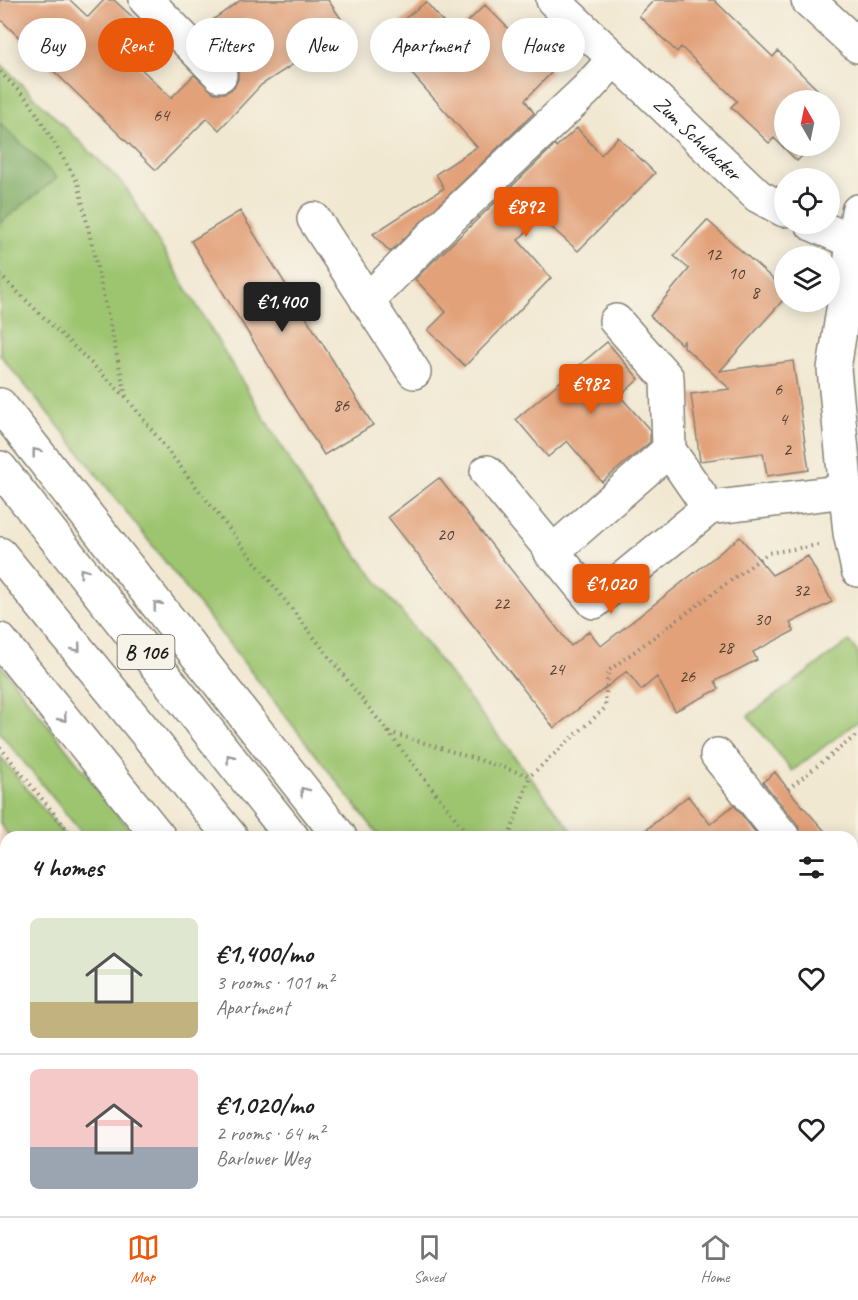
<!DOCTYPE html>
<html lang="en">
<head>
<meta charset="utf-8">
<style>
	:root { --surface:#fff; --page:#f6f6f6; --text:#202124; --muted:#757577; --line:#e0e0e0; --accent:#ea580c }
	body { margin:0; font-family:Caveat,sans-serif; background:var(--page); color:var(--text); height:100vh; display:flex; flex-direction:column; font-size:22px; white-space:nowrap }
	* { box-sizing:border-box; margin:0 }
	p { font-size:20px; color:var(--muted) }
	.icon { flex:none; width:33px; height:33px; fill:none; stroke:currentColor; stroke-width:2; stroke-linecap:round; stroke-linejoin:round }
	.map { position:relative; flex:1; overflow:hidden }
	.sheet { position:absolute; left:0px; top:831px; width:858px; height:386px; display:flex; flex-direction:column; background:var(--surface); border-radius:18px 18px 0 0; box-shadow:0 3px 15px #0003 }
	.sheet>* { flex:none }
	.hud { position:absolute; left:18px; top:18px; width:822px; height:54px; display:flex; gap:12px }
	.needle { width:39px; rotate:351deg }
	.buttons { position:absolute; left:774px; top:90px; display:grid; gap:12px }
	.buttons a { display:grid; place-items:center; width:66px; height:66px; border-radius:50%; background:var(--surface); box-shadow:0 3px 15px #0003; font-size:30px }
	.price { position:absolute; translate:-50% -51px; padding:0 14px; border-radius:6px; background:var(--accent); color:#fff; font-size:20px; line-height:39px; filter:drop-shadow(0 2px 3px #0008) }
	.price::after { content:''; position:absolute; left:50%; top:36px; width:18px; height:14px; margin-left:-9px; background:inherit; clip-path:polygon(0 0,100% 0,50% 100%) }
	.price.on { background:#222; color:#fff }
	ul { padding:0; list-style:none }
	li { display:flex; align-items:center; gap:18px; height:150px; padding:0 30px }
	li+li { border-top:2px solid var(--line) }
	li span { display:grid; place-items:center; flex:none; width:168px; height:120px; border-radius:9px; color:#555 }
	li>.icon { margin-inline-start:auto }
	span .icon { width:72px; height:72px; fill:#fffc; stroke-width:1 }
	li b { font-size:26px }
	h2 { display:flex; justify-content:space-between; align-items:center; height:72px; padding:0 30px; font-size:26px }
	.tag { padding:0 21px; border-radius:27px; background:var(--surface); box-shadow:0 3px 15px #0003; font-size:21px; line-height:54px }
	.tag.on { background:var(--accent); color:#fff }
	.menu { display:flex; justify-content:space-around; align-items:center; height:84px; border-top:2px solid var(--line); background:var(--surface); font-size:16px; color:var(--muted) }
	.menu a { display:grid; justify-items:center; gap:3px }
	.menu .on { color:var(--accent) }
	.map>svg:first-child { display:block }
</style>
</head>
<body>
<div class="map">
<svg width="858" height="1216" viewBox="0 0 858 1216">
	<rect width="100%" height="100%" fill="#f7f3e8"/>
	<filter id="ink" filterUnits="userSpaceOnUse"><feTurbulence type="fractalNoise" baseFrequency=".0167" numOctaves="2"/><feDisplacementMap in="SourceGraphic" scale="12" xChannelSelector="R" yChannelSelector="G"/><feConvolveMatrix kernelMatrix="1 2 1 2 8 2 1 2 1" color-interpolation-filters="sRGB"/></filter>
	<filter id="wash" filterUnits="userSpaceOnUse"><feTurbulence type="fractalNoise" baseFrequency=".008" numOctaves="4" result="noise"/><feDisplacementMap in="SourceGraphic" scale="24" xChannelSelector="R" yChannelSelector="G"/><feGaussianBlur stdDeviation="1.35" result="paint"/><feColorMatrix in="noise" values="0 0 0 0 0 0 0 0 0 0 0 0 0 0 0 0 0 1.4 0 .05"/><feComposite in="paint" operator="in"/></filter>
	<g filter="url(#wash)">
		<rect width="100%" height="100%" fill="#f1e8d1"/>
		<path fill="#f4d3c0" d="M0,756l66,81h-60v373h364l5,6h-375z"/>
		<path fill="#9dc570" stroke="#5c7046" stroke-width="1.5" d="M0,63l125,123 186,310 266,341h-197l-314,-402 -66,-80z
			M849,641l9,12v68l-66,50 -44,-55z
			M0,664l136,173h-51l-85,-104z
			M0,756l66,81h-56l-10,-13z
			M852,1197l6,8v11h-182l-4,-5 180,-1z
			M402,1211h69l5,5h-70z"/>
		<path fill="#7eaa62" stroke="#4d633f" stroke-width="1.5" d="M0,123l57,55 -57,45z"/>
		<g id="blocks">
			<path fill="#e2a179" d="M0,0h70l18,17 16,-17h10l27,25 -22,22 52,51 23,-23 20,18h11l9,-5 4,-9v-9l-17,-21 8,-8 -15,-22 27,-19h87l14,20 -38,27 5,7 -48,31 -42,45 -12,-12 -51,52 -156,-151z
				M654,0h60l59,57 5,-6 45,44 -5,5h-34v46h28l-15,15 -23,-23 -5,5 -38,-36 6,-6 -56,-54 -4,5 -38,-36z
				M426,2l28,33 31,-30 67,67 -27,28 9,13 -144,139 -17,-18 71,-46 -8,-14 41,-27 -97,-109z
				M577,128l24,27 17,-18 37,36 -77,78 -37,-33 -23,22 33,38 -86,88 -37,-36 18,-18 -31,-33 140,-134 1,2z
				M240,211l133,214 -49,30 -133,-214z
				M707,220l77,69v10l-64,72 73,-10 16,109 -42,6 -4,-23 -63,8 -9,-67 39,-5 -46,-42v-6l-3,3 -31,-28 39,-47 -15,-13z
				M607,342l32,37 -19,17 30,34v12l-48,40 -35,-41 -19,16 -32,-38z
				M439,478l132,168 18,-15 12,15 139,-109 32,38 36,-19 24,46 -42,21 4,8 -41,21 4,8 -42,21 4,8 -44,22 -18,-34 -16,13 -14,-19 -73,57 -166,-211z
				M775,772l16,21 39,44h-29l-3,-12 -35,-43z
				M688,796l22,28 24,-19 25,32h-122z"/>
		</g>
	</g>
	<g filter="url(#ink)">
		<use href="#blocks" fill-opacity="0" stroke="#868276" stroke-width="1.5"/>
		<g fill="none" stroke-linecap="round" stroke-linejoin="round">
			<g stroke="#868276" stroke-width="36">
				<g id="minor">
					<path d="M146,0l74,75"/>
					<path id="s1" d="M553,0l205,196 26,14"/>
					<path d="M808,0l50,46"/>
					<path d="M858,211l-24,158 16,164 8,37"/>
					<path d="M314,219l100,153"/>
					<path d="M812,224l46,20"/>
					<path d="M367,301l78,-78 142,-134 27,-30"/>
					<path d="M616,321l51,57 2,72 40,58"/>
					<path d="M487,472l107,130 115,-94 137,-17"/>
					<path d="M551,553l118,-103"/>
					<path d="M717,755l66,82"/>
					<path d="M852,926l6,8"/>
					<path d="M852,1028l6,-2"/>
				</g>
			</g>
			<g stroke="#868276" stroke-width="36">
				<path id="highway" d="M0,405l340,432
					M0,468l292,369
					M0,554l231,283
					M0,640l159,197
					M482,1210l5,6
					M537,1210l5,6
					M603,1210l5,6
					M644,1210l5,6"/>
			</g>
			<path stroke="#868276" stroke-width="4" stroke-dasharray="1.5 4.5" stroke-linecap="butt" d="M0,72l29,29 49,82 48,213
				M0,275l126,122 344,440
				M389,732l141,44 75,-68 3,-37 160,-118 50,-8
				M0,747l73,90
				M788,789l70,-55
				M509,837l21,-61
				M317,1210l33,6
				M388,1210l4,6
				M761,1210l4,6"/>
			<use href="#minor" stroke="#fff" stroke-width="33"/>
			<use href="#highway" stroke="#fff" stroke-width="33"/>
		</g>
		<defs><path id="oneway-chevron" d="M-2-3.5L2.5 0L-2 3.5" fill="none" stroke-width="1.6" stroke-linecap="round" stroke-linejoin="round" transform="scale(1.5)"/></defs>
		<g stroke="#999">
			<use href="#oneway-chevron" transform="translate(36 452) rotate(-128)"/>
			<use href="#oneway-chevron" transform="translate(83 572) rotate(-128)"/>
			<use href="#oneway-chevron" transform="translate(157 605) rotate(-128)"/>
			<use href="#oneway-chevron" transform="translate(77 648) rotate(51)"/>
			<use href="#oneway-chevron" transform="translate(63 718) rotate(51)"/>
			<use href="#oneway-chevron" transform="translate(230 758) rotate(-128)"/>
			<use href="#oneway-chevron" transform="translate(304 791) rotate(-128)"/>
		</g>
	</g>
	<g text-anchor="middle" stroke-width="5" stroke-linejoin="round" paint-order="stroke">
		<g font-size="18" fill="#4e3d33">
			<text x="161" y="121">64</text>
			<text x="713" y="260">12</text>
			<text x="736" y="279">10</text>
			<text x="755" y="298">8</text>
			<text x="778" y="395">6</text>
			<text x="341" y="411">86</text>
			<text x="783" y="425">4</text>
			<text x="787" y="455">2</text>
			<text x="445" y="540">20</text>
			<text x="801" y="596">32</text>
			<text x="501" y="609">22</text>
			<text x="762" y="625">30</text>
			<text x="725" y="653">28</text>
			<text x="556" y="675">24</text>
			<text x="687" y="682">26</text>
		</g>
		<rect fill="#f7f3e8" stroke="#5e5c59" stroke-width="1.5" x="117.5" y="635" width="57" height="34" rx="4.5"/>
		<g font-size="20" font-weight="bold" fill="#1c1c1c">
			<text x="146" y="659">B 106</text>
		</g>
		<g font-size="21" fill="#1c1c1c" stroke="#f7f3e8">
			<text dy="7" stroke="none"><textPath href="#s1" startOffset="200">Zum Schulacker</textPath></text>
		</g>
	</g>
</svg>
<div class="buttons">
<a><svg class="needle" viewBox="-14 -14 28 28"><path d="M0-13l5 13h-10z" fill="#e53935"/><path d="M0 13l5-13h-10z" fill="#757577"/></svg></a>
<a><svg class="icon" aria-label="locate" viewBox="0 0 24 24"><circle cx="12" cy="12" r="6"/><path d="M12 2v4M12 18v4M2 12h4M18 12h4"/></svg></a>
<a><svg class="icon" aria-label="layers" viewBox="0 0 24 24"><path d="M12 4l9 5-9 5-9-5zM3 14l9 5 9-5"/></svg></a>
</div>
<b class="price" style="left:526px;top:238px">€892</b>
<b class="price on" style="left:282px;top:333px">€1,400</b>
<b class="price" style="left:591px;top:415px">€982</b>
<b class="price" style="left:611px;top:615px">€1,020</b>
<div class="hud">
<a class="tag">Buy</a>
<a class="tag on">Rent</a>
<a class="tag">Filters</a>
<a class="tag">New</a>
<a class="tag">Apartment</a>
<a class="tag">House</a>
</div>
<section class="sheet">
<h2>4 homes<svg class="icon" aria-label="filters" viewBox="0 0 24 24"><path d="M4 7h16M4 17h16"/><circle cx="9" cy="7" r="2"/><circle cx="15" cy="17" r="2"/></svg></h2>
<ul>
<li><span style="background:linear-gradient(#dfe7d0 70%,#c2b280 0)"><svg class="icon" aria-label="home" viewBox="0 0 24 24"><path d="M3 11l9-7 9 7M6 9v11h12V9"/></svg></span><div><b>€1,400/mo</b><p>3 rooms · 101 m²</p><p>Apartment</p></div><svg class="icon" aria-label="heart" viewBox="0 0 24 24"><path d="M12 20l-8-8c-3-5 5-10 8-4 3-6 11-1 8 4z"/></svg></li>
<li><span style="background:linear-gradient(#f6c9c9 65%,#9aa5b1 0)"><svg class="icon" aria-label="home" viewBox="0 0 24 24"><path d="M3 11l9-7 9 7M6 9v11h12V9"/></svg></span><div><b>€1,020/mo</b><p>2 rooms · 64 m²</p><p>Barlower Weg</p></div><svg class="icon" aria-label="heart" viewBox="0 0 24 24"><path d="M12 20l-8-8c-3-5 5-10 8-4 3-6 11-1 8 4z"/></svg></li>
</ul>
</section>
</div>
<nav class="menu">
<a class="on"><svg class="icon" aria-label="map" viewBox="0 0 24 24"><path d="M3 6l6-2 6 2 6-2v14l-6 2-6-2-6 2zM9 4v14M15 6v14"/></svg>Map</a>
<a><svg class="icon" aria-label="saved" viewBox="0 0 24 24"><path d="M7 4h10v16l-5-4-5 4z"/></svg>Saved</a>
<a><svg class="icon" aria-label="home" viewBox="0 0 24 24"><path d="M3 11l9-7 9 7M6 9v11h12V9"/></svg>Home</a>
</nav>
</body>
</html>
